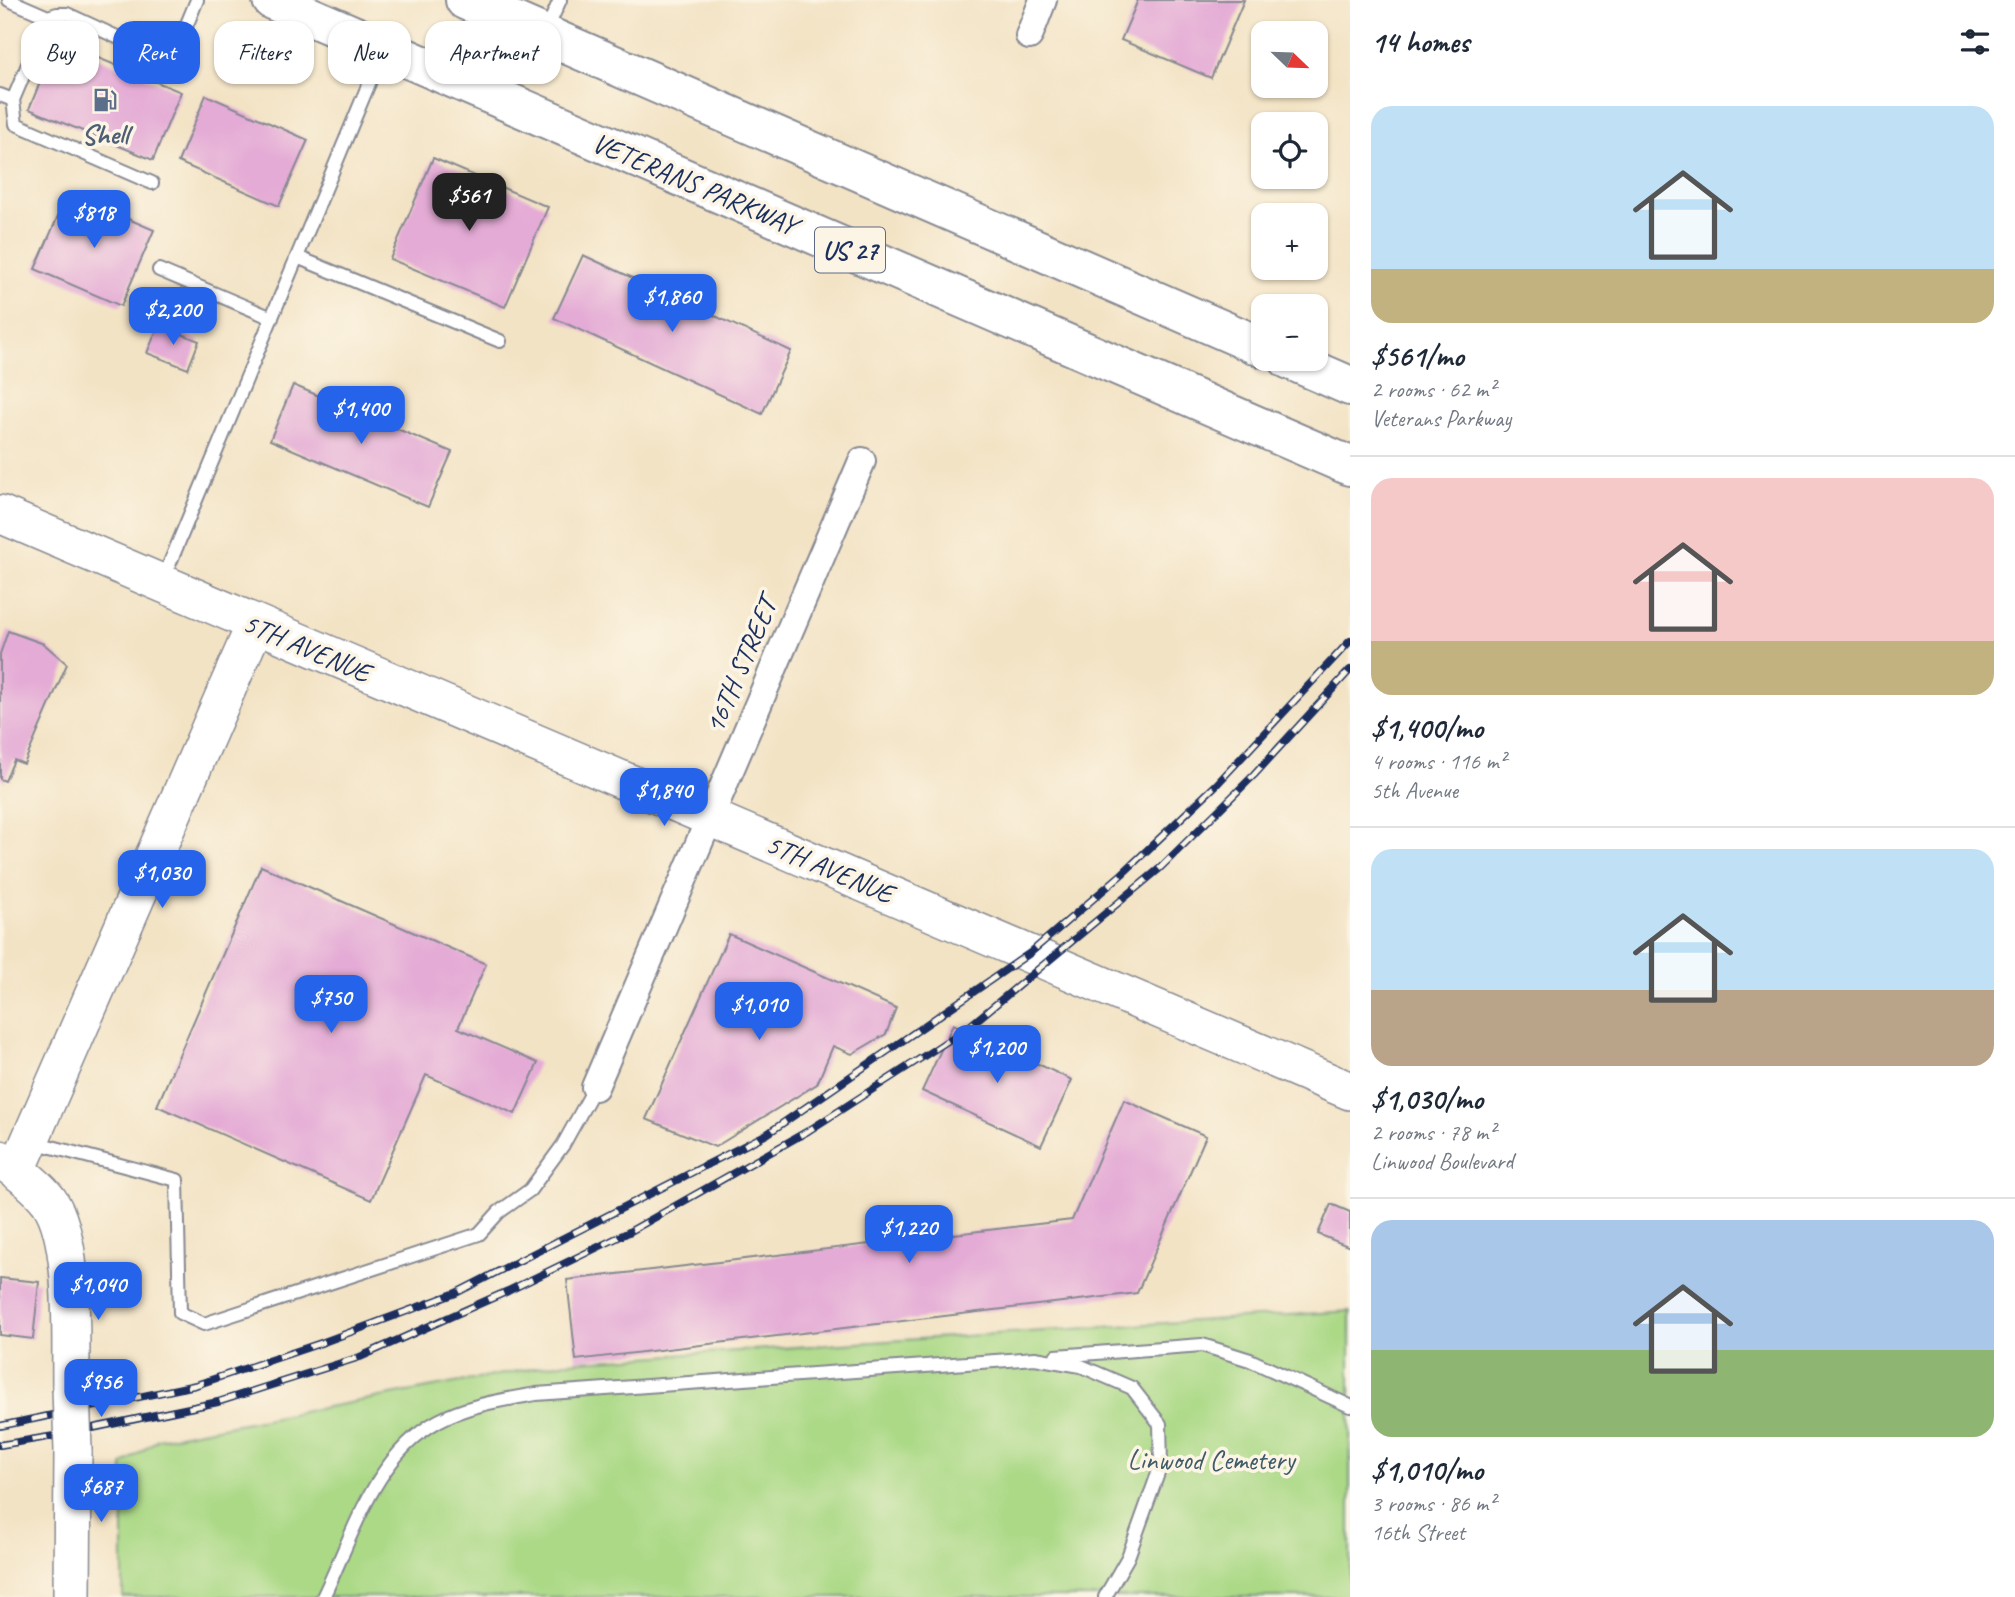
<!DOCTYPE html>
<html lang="en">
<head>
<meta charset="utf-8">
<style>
	:root { --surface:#fff; --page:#f2f2f3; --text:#1f2937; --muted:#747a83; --line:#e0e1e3; --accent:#2563eb }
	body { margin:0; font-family:Caveat,sans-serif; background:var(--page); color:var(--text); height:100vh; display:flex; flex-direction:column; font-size:26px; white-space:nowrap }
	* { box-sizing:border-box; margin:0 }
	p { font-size:23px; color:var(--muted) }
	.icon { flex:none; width:38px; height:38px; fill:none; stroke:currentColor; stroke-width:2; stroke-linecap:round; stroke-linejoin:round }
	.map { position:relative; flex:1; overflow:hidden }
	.side { display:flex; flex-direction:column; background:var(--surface); width:665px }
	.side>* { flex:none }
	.top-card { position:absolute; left:21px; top:21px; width:665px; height:63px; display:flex; gap:14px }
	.needle { width:46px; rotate:113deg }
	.buttons { position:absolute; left:1251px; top:21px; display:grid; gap:14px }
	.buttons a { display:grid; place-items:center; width:77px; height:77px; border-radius:14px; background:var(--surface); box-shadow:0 2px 5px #0004; font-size:35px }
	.price { position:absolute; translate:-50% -60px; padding:0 16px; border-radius:14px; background:var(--accent); color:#fff; font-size:23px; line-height:46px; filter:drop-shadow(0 2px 4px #0008) }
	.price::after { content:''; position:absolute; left:50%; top:42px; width:21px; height:16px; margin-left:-10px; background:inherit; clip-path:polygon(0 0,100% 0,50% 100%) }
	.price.active { background:#222; color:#fff }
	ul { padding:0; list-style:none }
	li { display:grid; align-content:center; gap:14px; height:371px; padding:0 21px }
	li+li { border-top:2px solid var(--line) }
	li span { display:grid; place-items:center; height:217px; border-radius:21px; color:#555 }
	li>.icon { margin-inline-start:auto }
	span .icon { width:126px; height:126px; fill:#fffc; stroke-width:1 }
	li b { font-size:30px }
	h2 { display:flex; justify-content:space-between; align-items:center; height:84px; padding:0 21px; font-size:30px }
	.pill { padding:0 24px; border-radius:21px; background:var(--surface); box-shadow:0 2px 5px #0004; font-size:24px; line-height:63px }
	.pill.active { background:var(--accent); color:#fff }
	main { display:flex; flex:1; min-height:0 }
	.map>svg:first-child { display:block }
</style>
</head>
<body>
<main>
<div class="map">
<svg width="1350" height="1597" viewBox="0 0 1350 1597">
	<rect width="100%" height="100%" fill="#fcf5e5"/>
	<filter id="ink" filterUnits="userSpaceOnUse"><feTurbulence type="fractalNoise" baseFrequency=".0143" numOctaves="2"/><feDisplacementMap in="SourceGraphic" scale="14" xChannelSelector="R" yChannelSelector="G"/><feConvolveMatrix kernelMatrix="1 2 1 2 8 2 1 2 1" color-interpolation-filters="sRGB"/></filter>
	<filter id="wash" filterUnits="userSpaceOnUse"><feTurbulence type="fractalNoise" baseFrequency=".00686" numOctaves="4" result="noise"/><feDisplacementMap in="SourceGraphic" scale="28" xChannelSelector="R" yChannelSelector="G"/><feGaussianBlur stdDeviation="1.57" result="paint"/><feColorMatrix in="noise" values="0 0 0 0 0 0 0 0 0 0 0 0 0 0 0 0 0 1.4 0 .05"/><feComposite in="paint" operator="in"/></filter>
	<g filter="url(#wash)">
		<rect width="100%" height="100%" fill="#f3e3c5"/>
		<path fill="#abd986" stroke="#638472" stroke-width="2" d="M1350,1311v286h-1227v-132l35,-26 408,-77z"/>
		<g id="blocks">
			<path fill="#e4abd6" d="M1138,0h106l-33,78 -90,-38z
				M57,41l124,51 -28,68 -124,-51z
				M206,95l102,45 -29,66 -101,-44z
				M433,158l115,49 -43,100 -115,-48z
				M68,193l86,37 -33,76 -86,-37z
				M583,255l208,96 -29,63 -208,-96z
				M159,325l40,16 -11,28 -41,-16z
				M293,385l159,67 -24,55 -158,-67z
				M8,631l36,13 23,20 -43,100 -10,-4 -9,21 -5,-2v-125z
				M261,866l225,98 -28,64 80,35 -23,51 -89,-39 -55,125 -214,-94z
				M729,934l167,74 -10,26 -34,20 -19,-8 -16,38 -102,63 -69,-28z
				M953,1024l119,56 -31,66 -119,-55z
				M1124,1100l82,36 -69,157 -561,67 -9,-80 505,-60z
				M1331,1204l19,8v35l-32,-13z
				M0,1278l39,4 -6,57 -33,-4z"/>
		</g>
	</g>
	<g filter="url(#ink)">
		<use href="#blocks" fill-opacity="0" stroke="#878992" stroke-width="2"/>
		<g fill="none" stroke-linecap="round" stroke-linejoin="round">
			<g stroke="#878992" stroke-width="16">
				<path id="lane" d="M9,0l39,17 9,-3h10l91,42c23,-7 30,-36 39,-56
					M546,31l14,-31
					M0,95l13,5 3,24 136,59
					M13,100l35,-83
					M297,257l203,84
					M159,270l113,48
					M162,582l220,-530
					M33,1142l144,38 3,133 24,11 275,-90 20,-22 31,-22 33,-45 32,-58
					M1056,1356l146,-11 48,15 100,46
					M323,1597c30,-61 51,-141 115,-176 30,-16 65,-21 98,-27l499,-36 46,8 51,22 28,36 1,41 -33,92 -23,40"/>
			</g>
			<g stroke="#878992" stroke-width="30">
				<path id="street" d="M1029,36l14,-36
					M595,1087l267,-626"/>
			</g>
			<g stroke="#878992" stroke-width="40">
				<path id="secondary" d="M0,514c449,195 901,382 1350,577
					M0,1159c18,12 36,25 49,42 27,38 21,138 22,186
					M17,1170l238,-545
					M72,1597l1,-146"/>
			</g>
			<g stroke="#878992" stroke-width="42">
				<path id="primary" d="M272,0l1078,466
					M465,0l799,348
					M1288,359l62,27"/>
			</g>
			<use href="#lane" stroke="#fff" stroke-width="12"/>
			<use href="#street" stroke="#fff" stroke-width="26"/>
			<use href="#secondary" stroke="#fff" stroke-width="37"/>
			<use href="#primary" stroke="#fff" stroke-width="38"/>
			<g stroke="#1b2f5e" stroke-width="8">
				<path id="rail" d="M0,1426l196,-41 125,-42 135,-50 311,-159 263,-181 92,-79 94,-89 134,-144
					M0,1445l54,-9 164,-34 142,-45 148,-66 121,-59 179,-101 158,-102 193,-160 95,-94 96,-105"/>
			</g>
			<use href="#rail" stroke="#fcf5e5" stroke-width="5" stroke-dasharray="16" stroke-linecap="butt"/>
			<g stroke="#878992" stroke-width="40" stroke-linecap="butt">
				<path id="secondary-bridge" d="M71,1387l2,64"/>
			</g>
			<use href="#secondary-bridge" stroke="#fff" stroke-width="37"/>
		</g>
	</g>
	<defs>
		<g id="fuel-bare" transform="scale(1.89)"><path d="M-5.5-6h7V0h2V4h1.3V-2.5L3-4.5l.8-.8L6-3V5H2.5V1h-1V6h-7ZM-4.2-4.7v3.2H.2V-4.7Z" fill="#5c6f8a" stroke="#fcf5e5" stroke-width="2.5" paint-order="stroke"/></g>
	</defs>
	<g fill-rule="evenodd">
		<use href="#fuel-bare" x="105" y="100"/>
	</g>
	<g text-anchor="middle" stroke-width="7" stroke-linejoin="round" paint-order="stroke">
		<rect fill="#fcf5e5" stroke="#5e6a86" stroke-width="2" x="815" y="227.5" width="70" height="45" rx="5"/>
		<g font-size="26" font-weight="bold" fill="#1b2f5e">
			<text x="850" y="259">US 27</text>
		</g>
		<g font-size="28" font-weight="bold" fill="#4e5e75" stroke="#fcf5e5">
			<text x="105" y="144">Shell</text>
		</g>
		<g font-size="28" fill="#1b2f5e" stroke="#fcf5e5">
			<text transform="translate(695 183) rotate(23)" y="10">VETERANS PARKWAY</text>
			<text transform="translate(307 647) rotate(23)" y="10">5TH AVENUE</text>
			<text transform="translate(740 665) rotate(-67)" y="10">16TH STREET</text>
			<text transform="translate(830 868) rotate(23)" y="10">5TH AVENUE</text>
		</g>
		<g font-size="28" fill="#3f5a68" stroke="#fcf5e5">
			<text x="1211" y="1469">Linwood Cemetery</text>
		</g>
	</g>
</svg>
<div class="buttons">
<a><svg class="needle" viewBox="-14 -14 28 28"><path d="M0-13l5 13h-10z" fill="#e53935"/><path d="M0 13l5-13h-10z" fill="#747a83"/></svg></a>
<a><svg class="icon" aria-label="locate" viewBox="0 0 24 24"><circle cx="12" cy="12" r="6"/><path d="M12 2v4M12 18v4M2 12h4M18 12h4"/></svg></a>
<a>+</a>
<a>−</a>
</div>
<b class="price active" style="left:469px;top:233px">$561</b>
<b class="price" style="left:94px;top:250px">$818</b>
<b class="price" style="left:672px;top:334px">$1,860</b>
<b class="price" style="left:173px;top:347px">$2,200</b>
<b class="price" style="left:361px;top:446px">$1,400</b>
<b class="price" style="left:664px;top:828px">$1,840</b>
<b class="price" style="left:162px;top:910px">$1,030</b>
<b class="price" style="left:331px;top:1035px">$750</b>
<b class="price" style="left:759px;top:1042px">$1,010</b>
<b class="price" style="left:997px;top:1085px">$1,200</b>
<b class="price" style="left:909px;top:1265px">$1,220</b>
<b class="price" style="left:98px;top:1322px">$1,040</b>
<b class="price" style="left:101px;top:1419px">$956</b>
<b class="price" style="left:101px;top:1524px">$687</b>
<div class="top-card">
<a class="pill">Buy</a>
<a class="pill active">Rent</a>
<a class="pill">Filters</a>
<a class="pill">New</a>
<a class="pill">Apartment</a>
</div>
</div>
<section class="side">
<h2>14 homes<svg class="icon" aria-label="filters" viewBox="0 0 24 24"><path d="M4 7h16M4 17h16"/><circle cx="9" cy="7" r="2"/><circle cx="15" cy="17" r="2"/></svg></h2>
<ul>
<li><span style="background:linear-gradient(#bfe0f5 75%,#c2b280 0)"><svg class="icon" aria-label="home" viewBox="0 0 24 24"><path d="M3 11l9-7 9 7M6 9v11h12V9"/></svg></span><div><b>$561/mo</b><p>2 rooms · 62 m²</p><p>Veterans Parkway</p></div></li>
<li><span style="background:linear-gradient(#f6c9c9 75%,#c2b280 0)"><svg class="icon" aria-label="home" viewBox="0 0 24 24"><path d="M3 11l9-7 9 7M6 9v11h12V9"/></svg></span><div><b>$1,400/mo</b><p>4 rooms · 116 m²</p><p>5th Avenue</p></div></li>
<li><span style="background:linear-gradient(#bfe0f5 65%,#b9a48a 0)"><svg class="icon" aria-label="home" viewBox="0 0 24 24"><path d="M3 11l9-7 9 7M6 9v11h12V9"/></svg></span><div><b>$1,030/mo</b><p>2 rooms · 78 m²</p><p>Linwood Boulevard</p></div></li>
<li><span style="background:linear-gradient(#a9c7e8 60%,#8fb573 0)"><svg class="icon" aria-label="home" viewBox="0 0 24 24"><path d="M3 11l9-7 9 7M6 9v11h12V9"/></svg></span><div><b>$1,010/mo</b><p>3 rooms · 86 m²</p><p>16th Street</p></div></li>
</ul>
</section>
</main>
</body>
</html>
